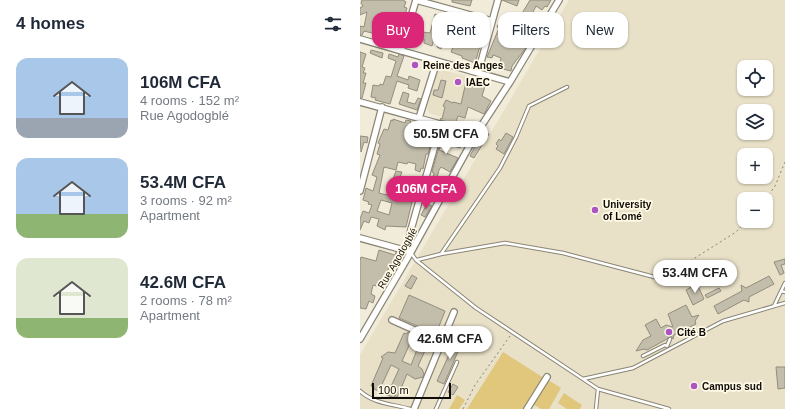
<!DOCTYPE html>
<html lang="en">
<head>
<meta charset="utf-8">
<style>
	:root { --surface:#fff; --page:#f2f2f3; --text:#1f2937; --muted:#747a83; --accent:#db2777 }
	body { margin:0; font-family:Arial,sans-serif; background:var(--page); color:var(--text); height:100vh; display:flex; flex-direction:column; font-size:15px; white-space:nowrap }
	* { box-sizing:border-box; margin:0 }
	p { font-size:13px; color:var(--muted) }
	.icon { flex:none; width:22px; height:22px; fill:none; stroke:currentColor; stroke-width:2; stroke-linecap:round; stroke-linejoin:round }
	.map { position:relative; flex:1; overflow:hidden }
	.sheet { display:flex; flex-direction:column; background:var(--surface); width:360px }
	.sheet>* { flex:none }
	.guide { position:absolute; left:12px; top:12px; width:353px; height:36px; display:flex; gap:8px }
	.controls { position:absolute; left:377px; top:60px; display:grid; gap:8px }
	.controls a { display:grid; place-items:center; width:36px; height:36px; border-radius:8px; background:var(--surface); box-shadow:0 1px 3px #0004; font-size:20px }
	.scale { position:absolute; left:12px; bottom:10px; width:79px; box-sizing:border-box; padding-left:4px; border:2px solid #0e0c07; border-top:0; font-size:11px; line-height:14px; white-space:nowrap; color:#0e0c07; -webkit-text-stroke:3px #fff9e6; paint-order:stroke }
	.price { position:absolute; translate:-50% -34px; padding:0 9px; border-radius:14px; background:#fff; color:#222; font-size:13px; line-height:26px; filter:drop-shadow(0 1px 2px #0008) }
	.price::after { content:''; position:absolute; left:50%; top:24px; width:12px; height:9px; margin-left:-6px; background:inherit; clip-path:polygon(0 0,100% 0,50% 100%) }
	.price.on { background:var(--accent); color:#fff }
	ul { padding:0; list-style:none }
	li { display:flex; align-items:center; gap:12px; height:100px; padding:0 16px }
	li span { display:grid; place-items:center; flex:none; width:112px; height:80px; border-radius:12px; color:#555 }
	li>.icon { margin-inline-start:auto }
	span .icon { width:48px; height:48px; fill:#fffc; stroke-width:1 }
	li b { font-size:17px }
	h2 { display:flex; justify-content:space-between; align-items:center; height:48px; padding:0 16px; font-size:17px }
	.tag { padding:0 14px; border-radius:12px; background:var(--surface); box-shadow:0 1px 3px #0004; font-size:14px; line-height:36px }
	.tag.on { background:var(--accent); color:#fff }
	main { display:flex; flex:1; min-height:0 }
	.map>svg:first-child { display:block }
</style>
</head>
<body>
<main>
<section class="sheet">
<h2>4 homes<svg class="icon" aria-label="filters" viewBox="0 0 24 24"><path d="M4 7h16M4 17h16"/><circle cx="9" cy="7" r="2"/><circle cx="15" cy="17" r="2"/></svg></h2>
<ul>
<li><span style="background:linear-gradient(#a9c7e8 75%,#9aa5b1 0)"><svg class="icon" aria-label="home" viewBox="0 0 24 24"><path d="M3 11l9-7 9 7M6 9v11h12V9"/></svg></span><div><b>106M CFA</b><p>4 rooms · 152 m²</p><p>Rue Agodogblé</p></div></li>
<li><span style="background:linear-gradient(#a9c7e8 70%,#8fb573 0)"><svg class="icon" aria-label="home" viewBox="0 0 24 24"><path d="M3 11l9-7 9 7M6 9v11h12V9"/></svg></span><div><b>53.4M CFA</b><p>3 rooms · 92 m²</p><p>Apartment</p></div></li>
<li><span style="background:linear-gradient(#dfe7d0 75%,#8fb573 0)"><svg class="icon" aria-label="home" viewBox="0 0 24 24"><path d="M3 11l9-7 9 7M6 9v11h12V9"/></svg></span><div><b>42.6M CFA</b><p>2 rooms · 78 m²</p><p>Apartment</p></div></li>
</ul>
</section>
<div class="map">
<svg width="425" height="409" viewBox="0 0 425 409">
	<rect width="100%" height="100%" fill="#f1ebd9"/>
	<path fill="#e8e0c7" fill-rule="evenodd" d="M209,0h216v409h-425v-54zM384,67h22v22h-22zM384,111h22v22h-22zM384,155h22v22h-22zM384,199h22v22h-22z
		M78,69l36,9 -10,47 -35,-12 -2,-4z"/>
	<path fill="#e0c77c" d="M143,352l41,26 -19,31h-58z
		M188,380l13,8 -12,21h-8l-8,-5z
		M204,393l18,12 -2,4h-13l-9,-6z
		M97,395l8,5 -6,9h-10z"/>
	<path fill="#c3bdab" stroke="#938d7d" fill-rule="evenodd" d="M2,0h42v1l2,1 -2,5 3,1 -8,26 -14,-5 -1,4 -8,-2v3l-12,-3 -2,4h-2v-9l4,1 3,-15 -7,3v-7l3,-2 -2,-3z
		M92,0h20l-2,6 -18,-4z
		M142,0h17l-2,6z
		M170,0h21l-4,7 -2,-1 -3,4 -6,-4 -4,8 10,4 -2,5 -9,-3 -8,24 3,1 -1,4 -13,17 -1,5 -12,-3 2,-10 -8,-3 -1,3 -5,-1 12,-29 -2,-1 3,-6h2l2,-7 10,3 -4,12 2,1z
		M75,14l17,7 -2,4 -11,-4 -7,25 -8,-3v-4l-4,-1 2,-6 8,1z
		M102,21l6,1 -4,14 9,3 3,-13 7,2 -2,15 -6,20 -13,-5v-2l-11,-4 2,-5 -10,-4 -2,6 -4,-2 10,-22 12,6z
		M11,50l12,3 -1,5 -12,-5z
		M0,52l6,2 -4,13 3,1 -2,5h3l-3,10h3l-4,15h-2z
		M29,54l9,3 1,-3 5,2 -7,20 11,4 1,-4 11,4 -3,11 -9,-3 1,-3 -12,-4 -7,23 -15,-4 1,-2 -5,-1 2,-12 6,1 1,-2 3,1 3,-9 5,1 5,-16 -8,-3z
		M110,78l16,5 -4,13 9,5 -7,13 -16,-7 -3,11 -7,-2 -3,8 -15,-4 1,-2 1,1 3,-12 -2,-1 3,-6 7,3v-1l8,2 5,-22 3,1z
		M81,80l5,1 -4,17 -9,-3 1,-5h4z
		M43,92l6,2 -2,8 8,2 3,-6 3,1 -4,11 -18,-6z
		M33,119l12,4 1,-3 5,1 -1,3 9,2 5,3 -2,8 5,2 3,-8 4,1 -6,22h-2l-3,15 -2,-1 -1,4 -5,-2 1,-6 -8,-2 -1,2 -9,-2 -2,8 -12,-3 -5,26 8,2 9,-24 6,1 -2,5 14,4 -2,9 -12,-3 -3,11 15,4 -6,25 -20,-1 -1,4 -8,-4 2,-7 -8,-2 -2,6 -5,-2 -4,9v-11l3,-8 6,2 3,-8 -4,-1 1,-2 -6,-2 3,-12 7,3 4,-14 -5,-2 8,-20 -3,-1 3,-10 -2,-1 6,-14 4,1 3,-10 2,1zM21,200l11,3 -3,12 -12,-4z
		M123,131l6,3 -15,24 -4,-2 1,-2z
		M83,133l9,3h4l8,5 -4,7 -18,-6 -3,8 19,8 -8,14 -9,-5 -2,3 -3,12 -4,-1 2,-8 -2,-1z
		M146,133l7,4 -9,17 -8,-5 2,-3 -2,-2 3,-5 2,2z
		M0,136l8,1 -1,6 -3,-1 -3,10z
		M67,204l5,2 -7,11 -4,-2z
		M19,250l16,5 1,-3 4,1 -3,12 -6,-2 -5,11h1l-4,14 -10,-3 -2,9 4,2 -2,7 -4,-2 -3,8 -6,-1v-48l1,-3 15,4z
		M425,259v5l-4,1 3,8 -4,2 -6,-13z
		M52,275l5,3 -6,11 -6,-3z
		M409,276l5,8 -25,13v5l-5,-2 -26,14 -4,-8 28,-15 -1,-6 5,3z
		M337,284l7,15 -11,6 -7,-15z
		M359,288l2,3 -14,7 -2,-3z
		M49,295l36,16 -9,23 -37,-16z
		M326,305l6,12 7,-2 -4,6 1,3 -22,11 -1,4 -1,-2 -3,-1 -2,3 -20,11 -3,-1 -8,2 7,-11 8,-4 -6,-11 11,-6 5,9 5,-3 7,2 -5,-13z
		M48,332l19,9 1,3 -10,22 4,3 2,5 -1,3 -8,2 -8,-5 -10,24 -2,-3 -1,3 -7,-3 12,-26 -8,-4 -12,26 -5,-2v-2l-3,-1 12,-28 -2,-1 7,-5 7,1 9,-20 3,1zM52,339l8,3 -9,23 -9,-4z
		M98,337l5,3 -19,44 -7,-3 17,-37 -4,-2 2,-4 4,2z
		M416,367h9v21l-7,1z
		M93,384l5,3 -5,8 -5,-3z"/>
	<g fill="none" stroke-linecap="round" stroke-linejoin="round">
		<g stroke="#8a8575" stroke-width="4.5">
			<path id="service" d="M51,253l5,7 60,48 122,81 71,20
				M81,254l59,-86 16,-31 13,-31 38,-19
				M57,260l24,-6 64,-11 58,10 99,26
				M421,291l4,1
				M414,306l11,-23
				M307,346l3,-7
				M283,356l22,-11 2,1
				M223,379l50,-11 90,-47 62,-18
				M0,391c14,13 33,13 50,18
				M76,409l21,-47
				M236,409l2,-20"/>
		</g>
		<g stroke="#8a8575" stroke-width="8">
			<path id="minor" d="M56,0l76,21
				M0,39l150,43
				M41,51l15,-51
				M118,73l20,-73
				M0,102l116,32
				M59,118l18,-57
				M0,191l22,-84
				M0,238l51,14
				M52,248l-2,-15 31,-109
				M32,320l49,22
				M0,339l51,-87 65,-118 34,-52 49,-82
				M54,409l40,-97
				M167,409l20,-32"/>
		</g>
		<path stroke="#878377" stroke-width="1" stroke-dasharray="2 3" stroke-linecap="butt" d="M406,199l9,-13 10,-24
			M305,277l71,-45 10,-11
			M103,409l12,-24 35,-49"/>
		<use href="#service" stroke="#fff" stroke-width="2.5"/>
		<use href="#minor" stroke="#fff" stroke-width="5.5"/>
	</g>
	<g fill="#ac54c1" stroke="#fff9e6" stroke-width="1.5">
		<circle cx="55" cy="65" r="4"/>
		<circle cx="98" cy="82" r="4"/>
		<circle cx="235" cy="210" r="4"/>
		<circle cx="309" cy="332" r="4"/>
		<circle cx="334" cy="386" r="4"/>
	</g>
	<g text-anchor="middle" stroke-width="3.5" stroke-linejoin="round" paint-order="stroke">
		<g font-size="10" font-weight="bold" fill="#0e0c07" stroke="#fff9e6" text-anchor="start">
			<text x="63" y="69">Reine des Anges</text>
			<text x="106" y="86">IAEC</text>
			<text x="243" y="208">University<tspan x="243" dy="12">of Lomé</tspan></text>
			<text x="317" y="336">Cité B</text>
			<text x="342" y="390">Campus sud</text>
		</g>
		<g font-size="10" fill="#0e0c07" stroke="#fff9e6">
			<text transform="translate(37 258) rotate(-60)" y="4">Rue Agodogblé</text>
		</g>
	</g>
</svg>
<div class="controls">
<a><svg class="icon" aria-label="locate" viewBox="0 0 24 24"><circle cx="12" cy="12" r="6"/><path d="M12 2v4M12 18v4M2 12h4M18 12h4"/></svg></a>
<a><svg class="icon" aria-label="layers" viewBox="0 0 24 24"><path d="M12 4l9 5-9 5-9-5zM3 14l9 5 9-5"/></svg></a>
<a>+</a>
<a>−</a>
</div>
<div class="scale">100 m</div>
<b class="price" style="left:86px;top:155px">50.5M CFA</b>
<b class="price on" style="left:66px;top:210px">106M CFA</b>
<b class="price" style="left:335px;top:294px">53.4M CFA</b>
<b class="price" style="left:90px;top:360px">42.6M CFA</b>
<div class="guide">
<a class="tag on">Buy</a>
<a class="tag">Rent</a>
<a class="tag">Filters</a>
<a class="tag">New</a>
</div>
</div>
</main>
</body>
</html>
